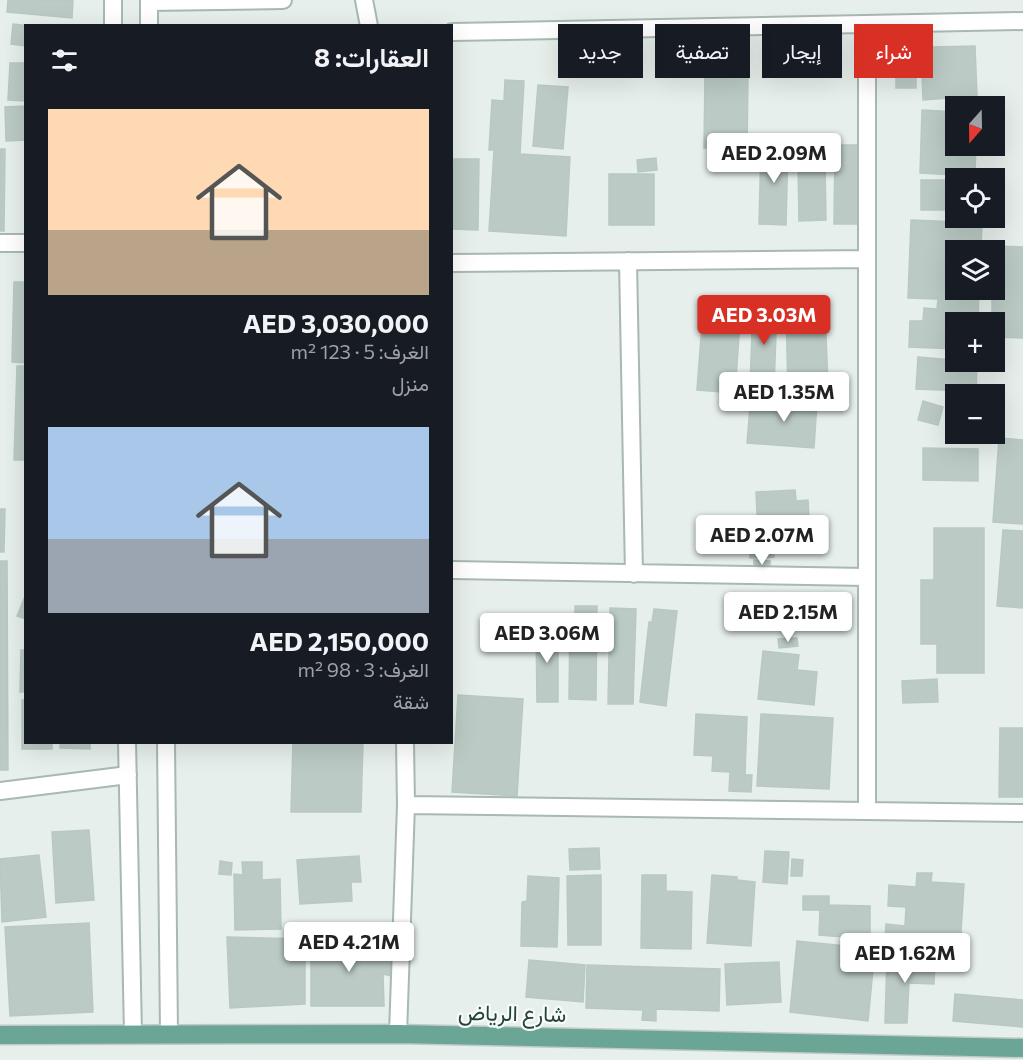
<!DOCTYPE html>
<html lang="ar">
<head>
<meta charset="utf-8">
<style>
	:root { --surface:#171b24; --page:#20242c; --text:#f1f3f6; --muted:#9ea1a6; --accent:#d93025 }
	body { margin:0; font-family:Commissioner,Vazirmatn,sans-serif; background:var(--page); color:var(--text); direction:rtl; height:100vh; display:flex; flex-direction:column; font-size:22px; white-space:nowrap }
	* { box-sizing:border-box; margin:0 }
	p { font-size:20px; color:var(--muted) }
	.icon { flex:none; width:33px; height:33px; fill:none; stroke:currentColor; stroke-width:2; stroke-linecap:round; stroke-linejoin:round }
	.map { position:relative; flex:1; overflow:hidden; direction:ltr }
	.sheet { position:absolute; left:24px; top:24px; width:429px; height:720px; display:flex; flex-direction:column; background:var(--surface); border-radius:0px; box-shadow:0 6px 24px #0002; direction:rtl }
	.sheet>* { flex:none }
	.guide { position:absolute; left:471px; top:24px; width:462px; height:54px; direction:rtl; display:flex; gap:12px }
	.needle { width:39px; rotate:200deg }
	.buttons { position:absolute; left:945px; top:96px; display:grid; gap:12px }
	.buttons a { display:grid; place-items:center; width:60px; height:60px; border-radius:0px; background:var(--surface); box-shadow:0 6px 24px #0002; font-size:30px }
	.price { position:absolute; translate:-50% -51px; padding:0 14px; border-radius:6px; background:#fff; color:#222; font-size:20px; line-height:39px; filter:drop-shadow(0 2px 3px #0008) }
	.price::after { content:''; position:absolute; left:50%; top:36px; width:18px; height:14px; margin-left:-9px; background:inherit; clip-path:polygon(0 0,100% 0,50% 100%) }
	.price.on { background:var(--accent); color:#fff }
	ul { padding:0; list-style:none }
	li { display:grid; align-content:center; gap:12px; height:318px; padding:0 24px }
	li span { display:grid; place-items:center; height:186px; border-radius:0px; color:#555 }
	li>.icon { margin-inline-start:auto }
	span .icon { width:108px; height:108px; fill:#fffc; stroke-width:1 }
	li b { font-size:26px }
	h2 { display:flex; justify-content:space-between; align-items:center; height:72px; padding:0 24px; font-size:26px }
	.chip { padding:0 21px; border-radius:0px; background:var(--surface); box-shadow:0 6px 24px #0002; font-size:21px; line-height:54px }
	.chip.on { background:var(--accent); color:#fff }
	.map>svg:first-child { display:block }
</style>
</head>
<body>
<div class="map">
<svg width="1023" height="1060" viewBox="0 0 1023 1060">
	<rect width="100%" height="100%" fill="#e6efeb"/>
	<path fill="#bbcac4" stroke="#b8c9c2" stroke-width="1.5" d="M8,0h65l-1,18 -65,-6z
		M13,24l18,2h-5v20l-15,-2z
		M975,46l2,50 -54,4 -1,-25 12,-1 -1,-27z
		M916,51v37h-20v-36z
		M10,63h16v38l-18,-1z
		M705,74l43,1 -1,74 -43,-1z
		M505,80l19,1 -4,73 50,3 -4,79 -77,-5 5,-81h-5l3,-50 12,1z
		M538,85l30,2 -5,62 -30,-3z
		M26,106v34l-20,1 -1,-34z
		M922,110l34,2v34h20l-1,25 -20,-1v5l-35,-2z
		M761,144l27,1 -2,80 -27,-1z
		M835,145h27l-1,79h-27z
		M0,149h5l-1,82h-4z
		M656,158l1,12 -19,2 -1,-12z
		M454,159h25l-1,71 -26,-1z
		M798,159h27l1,61 -27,1z
		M609,174h45v51h-45z
		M921,180h35v30h-35z
		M911,220l71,3 -1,27h-25v40h23l-1,32h-22v27l-47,-2 1,-26h13l1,-13 13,1 1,-10 -30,-1z
		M993,246l30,1v91l-29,-1v-15h-2v-32h2z
		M14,282h12v81l-14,-1z
		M753,304h24l-3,85 -24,-2z
		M715,305l26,2 -6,86 -38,-3 5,-66 12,1z
		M825,310l3,77 -40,2 -2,-78z
		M918,357l59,5 -1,32h-10v-3l-50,-2z
		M17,366h9v94h-12z
		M773,394l22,1v6l22,1 -3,46 -67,-5 3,-36 22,1z
		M923,401l20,6 -5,18 -20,-5z
		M999,438l24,2v84l-30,-2z
		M923,448l55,1v32l-55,-1z
		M795,490l1,11 12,-1 2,36 -37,2 1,19 -24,1 -1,-24h9l-2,-42z
		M0,509h5l-1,43h-4z
		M934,528h50v145h-47v-29h-16v-64h13z
		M1003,530l20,1v77l-26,-2z
		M754,560l16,1v12l-16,-1z
		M0,561h7l1,209h-8z
		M26,594v25l-9,-3z
		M575,606h22l-1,94 -27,-1 1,-81h5z
		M610,608l26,1 -3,95h-25z
		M654,609l23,2 -11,95 -26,-4 9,-80h3z
		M536,627h22v75h-21z
		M797,638l1,8 -19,2 -1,-9z
		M21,650h5v42h-6z
		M763,651l36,4 -2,15 20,2 -3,33 -56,-6z
		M937,679l1,23 -35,1 -1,-22z
		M458,695l65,4 -6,97 -65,-4z
		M22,700h4v42h26v7h-30z
		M696,714l51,3 -2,58h7l-1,17 -22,-1 1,-19 -18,-1 1,-15 -19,-1z
		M761,714l72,4 -4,71 -72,-3z
		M1000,728h23v69h-24z
		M60,742h30v7l-30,-1z
		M293,742h70l-2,70h-70z
		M89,830l5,70 -38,3 -4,-71z
		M599,848l1,21 -30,1 -1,-21z
		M765,851l24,1 -2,32 -24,-2z
		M39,855l7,62 -44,5 -2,-63z
		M359,856l2,26h-10l1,19 -52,3 -3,-44z
		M792,859l11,1 -1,16h-11z
		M220,861l12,2 -1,12 -12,-1z
		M242,862h20v18l18,-1 1,50 -46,1 -1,-56 9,1z
		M917,873h15l-1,9 33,2 -4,64 -24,-1 -1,7 -15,-2v4l-36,-3 2,-29 19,2 1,-19 -18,-1 1,-21 27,2z
		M601,875v70h-33l-1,-69z
		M642,875h24v16l26,1 -1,57 -50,-1z
		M712,875l25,2v3l18,2 -4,64 -44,-3z
		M528,876l31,2 -2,69 -36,-1 1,-44 5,-1z
		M803,896h26v9l41,1v33l-51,-4 1,-25h-17z
		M89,923l4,89 -83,4 -5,-89z
		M227,937l78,2v65l-75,4z
		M311,940l79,1 1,35 -8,-2 1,32h-73z
		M797,941l78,8 -7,72 -78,-9z
		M887,957l48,2 -1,25 -25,-1 -2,40h-22z
		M529,960l56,5 -2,37 -57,-5z
		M779,962l2,40 -54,3 -2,-41z
		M587,965l133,4 -1,42 -63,-2v12l-14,-1 1,-10 -57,-2z
		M955,994l68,6v27l-70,-6z"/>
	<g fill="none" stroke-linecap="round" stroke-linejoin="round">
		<g stroke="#a8b8b2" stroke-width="20">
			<path id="street" d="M113,0v26
				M149,0v26
				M364,0l5,26
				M149,2l134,-2
				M452,32l571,-11
				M0,243h26
				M628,261l6,313
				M452,263l415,-4
				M452,570l415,7
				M127,742l6,292
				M166,742l3,292
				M0,791l128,-16
				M406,805l461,6v-787
				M867,811l156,2
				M398,1034l8,-229 -1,-63"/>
		</g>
		<g stroke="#c2cac8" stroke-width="21">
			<path id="primary" d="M0,1035l398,-1 625,14"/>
		</g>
		<use href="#street" stroke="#fff" stroke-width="16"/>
		<use href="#primary" stroke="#6aa596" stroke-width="18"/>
	</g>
	<g text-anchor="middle" stroke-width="4.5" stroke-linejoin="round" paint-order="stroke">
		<g font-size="22" fill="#24423a" stroke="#f7fbf9">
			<text transform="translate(512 1013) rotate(1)" y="8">شارع الرياض</text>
		</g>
	</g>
</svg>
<div class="buttons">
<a><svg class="needle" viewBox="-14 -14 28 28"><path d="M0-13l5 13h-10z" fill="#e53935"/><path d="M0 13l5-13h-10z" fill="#9ea1a6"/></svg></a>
<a><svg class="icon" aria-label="locate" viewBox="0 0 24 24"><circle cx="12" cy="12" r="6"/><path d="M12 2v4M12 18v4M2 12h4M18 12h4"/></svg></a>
<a><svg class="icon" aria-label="layers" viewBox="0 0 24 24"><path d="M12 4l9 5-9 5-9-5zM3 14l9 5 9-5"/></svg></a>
<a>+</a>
<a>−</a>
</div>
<b class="price" style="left:774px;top:184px">AED 2.09M</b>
<b class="price on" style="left:764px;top:346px">AED 3.03M</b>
<b class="price" style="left:784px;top:423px">AED 1.35M</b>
<b class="price" style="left:762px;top:566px">AED 2.07M</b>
<b class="price" style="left:788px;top:643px">AED 2.15M</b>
<b class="price" style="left:547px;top:664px">AED 3.06M</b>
<b class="price" style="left:349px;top:973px">AED 4.21M</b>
<b class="price" style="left:905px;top:984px">AED 1.62M</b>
<div class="guide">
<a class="chip on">شراء</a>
<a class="chip">إيجار</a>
<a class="chip">تصفية</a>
<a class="chip">جديد</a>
</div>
<section class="sheet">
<h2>العقارات: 8<svg class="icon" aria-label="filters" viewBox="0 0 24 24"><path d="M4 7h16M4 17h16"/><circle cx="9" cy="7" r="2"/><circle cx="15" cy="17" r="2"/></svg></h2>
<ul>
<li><span style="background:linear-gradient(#ffd9b3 65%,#b9a48a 0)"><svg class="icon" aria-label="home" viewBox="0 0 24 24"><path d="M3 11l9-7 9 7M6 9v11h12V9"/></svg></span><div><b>AED 3,030,000</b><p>الغرف: 5 · 123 m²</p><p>منزل</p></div></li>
<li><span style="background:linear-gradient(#a9c7e8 60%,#9aa5b1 0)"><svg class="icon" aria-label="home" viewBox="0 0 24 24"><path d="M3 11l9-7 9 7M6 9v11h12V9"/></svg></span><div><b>AED 2,150,000</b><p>الغرف: 3 · 98 m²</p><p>شقة</p></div></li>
</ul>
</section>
</div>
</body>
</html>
